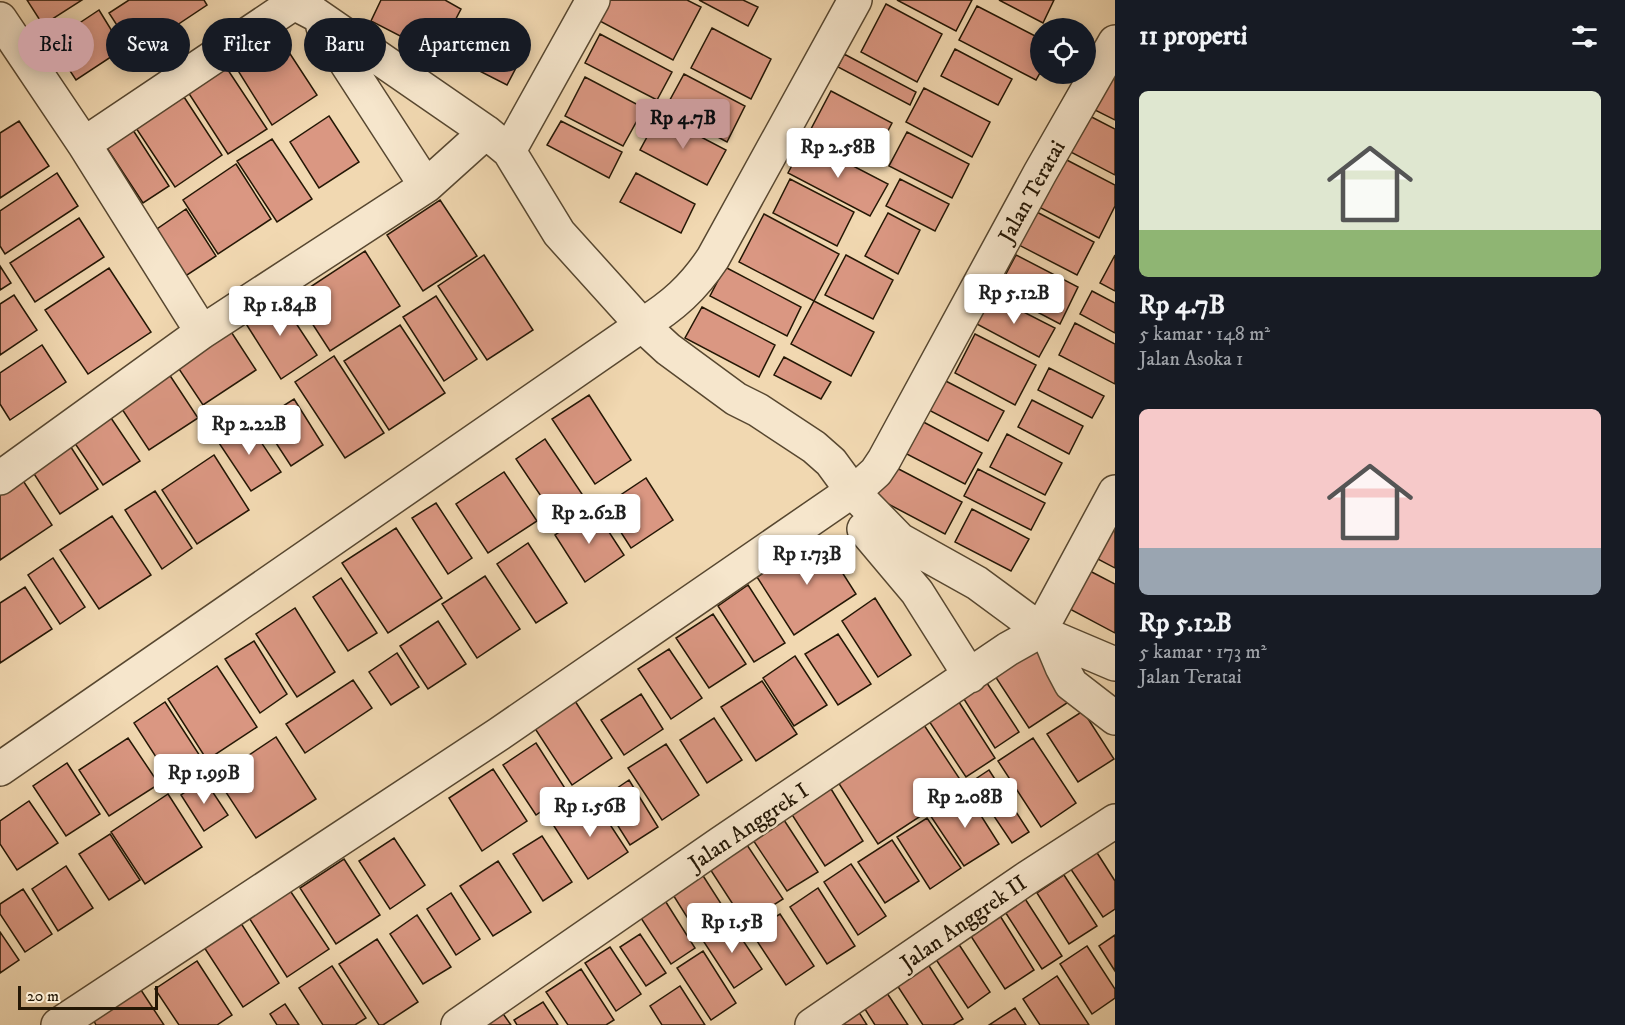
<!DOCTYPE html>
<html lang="id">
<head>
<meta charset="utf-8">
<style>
	:root { --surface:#171b24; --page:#242831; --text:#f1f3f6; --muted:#9ea1a6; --accent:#c59692 }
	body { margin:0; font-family:"IM FELL DW Pica",serif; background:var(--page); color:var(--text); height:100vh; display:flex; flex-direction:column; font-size:22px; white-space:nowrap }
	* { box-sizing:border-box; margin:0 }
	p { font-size:20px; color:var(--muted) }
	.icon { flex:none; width:33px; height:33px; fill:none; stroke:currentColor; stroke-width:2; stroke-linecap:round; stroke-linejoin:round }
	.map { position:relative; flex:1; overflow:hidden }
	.details { display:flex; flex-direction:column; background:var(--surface); width:510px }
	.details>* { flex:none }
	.banner { position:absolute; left:18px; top:18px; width:570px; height:54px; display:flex; gap:12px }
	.controls { position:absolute; left:1030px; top:18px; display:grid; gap:12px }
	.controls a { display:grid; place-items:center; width:66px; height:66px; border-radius:50%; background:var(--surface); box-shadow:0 3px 15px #0003; font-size:30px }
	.scale { position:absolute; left:18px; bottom:15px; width:140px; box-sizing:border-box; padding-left:6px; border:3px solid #241705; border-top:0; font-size:16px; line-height:21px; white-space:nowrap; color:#241705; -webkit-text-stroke:4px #f6e6cc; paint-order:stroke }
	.price { position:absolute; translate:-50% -51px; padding:0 14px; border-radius:6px; background:#fff; color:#222; font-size:20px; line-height:39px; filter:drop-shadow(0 2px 3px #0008) }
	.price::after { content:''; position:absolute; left:50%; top:36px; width:18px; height:14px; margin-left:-9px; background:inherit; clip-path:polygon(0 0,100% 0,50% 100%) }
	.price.active { background:var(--accent); color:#111 }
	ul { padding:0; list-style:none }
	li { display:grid; align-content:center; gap:12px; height:318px; padding:0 24px }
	li span { display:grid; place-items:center; height:186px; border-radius:9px; color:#555 }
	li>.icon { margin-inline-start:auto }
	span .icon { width:108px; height:108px; fill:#fffc; stroke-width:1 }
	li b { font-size:26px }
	h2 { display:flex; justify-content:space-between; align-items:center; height:72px; padding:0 24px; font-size:26px }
	.tag { padding:0 21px; border-radius:27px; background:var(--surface); box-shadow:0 3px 15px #0003; font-size:21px; line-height:54px }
	.tag.active { background:var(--accent); color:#111 }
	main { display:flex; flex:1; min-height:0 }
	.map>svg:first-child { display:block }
</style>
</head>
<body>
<main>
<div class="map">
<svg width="1115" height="1025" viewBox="0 0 1115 1025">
	<rect width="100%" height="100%" fill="#f1d8b1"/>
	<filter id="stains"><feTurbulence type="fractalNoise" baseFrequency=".00333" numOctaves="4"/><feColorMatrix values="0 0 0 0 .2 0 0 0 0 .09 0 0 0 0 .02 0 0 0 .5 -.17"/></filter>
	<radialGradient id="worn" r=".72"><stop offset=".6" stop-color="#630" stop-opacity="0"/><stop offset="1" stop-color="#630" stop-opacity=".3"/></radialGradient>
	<path fill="#da9782" stroke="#241705" stroke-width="1.5" d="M27,0h55l-39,25z
		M129,0h75l3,5 -72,48 -26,-40z
		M381,0h64l16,9 -24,46 -66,-34z
		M606,0h81l14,7 -28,53 -77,-41z
		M699,0h44l15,7 -10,19z
		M897,0h75l-16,31z
		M999,0h55l-11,23z
		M886,4l56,30 -25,48 -56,-30z
		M977,6l64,33v32l-5,9 -77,-40z
		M99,10l24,39 -47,31 -25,-38z
		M712,28l59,31 -20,40 -60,-31z
		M458,32l60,32 -11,21 -61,-31z
		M600,34l72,38 -15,28 -72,-37z
		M281,40l36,55 -45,30 -35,-56z
		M955,49l57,30 -14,26 -57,-29z
		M844,54l72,38 -6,13 -72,-38z
		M224,64l43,65 -39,25 -42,-65z
		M1115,71v49l-30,-15z
		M684,74l61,32 -18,36 -62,-33z
		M585,77l59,31 -21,38 -58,-30z
		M924,88l66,34 -18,35 -66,-35z
		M831,91l61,32 -20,38 -61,-32z
		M184,97l38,58 -47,32 -39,-59z
		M1080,111l35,18v46l-54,-28z
		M659,115l67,35 -19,35 -67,-35z
		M329,116l30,46 -40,26 -29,-46z
		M19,121l30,45 -49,32v-65z
		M561,121l61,31 -13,26 -62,-33z
		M131,127l38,59 -26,17 -38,-58z
		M907,132l62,32 -17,34 -63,-32z
		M272,139l40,60 -35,23 -40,-61z
		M805,141l83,43 -18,32 -82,-43z
		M1063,158l52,27v21l-16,32 -62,-32z
		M236,164l35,55 -53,35 -35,-54z
		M57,173l21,33 -73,48 -5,-8v-35z
		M636,173l59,31 -14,29 -61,-31z
		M790,179l64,33 -17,34 -64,-33z
		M900,179l49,25 -14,27 -49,-25z
		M440,200l37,56 -54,35 -36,-56z
		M186,209l30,47 -32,21 -30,-46z
		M1033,210l61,32 -17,33 -62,-32z
		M888,213l32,17 -22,44 -33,-18z
		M764,214l75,40 -25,47 -75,-39z
		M79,218l25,39 -69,45 -25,-39z
		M365,251l35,55 -70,45 -35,-54z
		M484,255l49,75 -46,30 -49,-74z
		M846,255l47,25 -20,39 -48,-24z
		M1016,255l62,32 -18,37 -63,-33z
		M1115,255v36l-15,-8z
		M0,266l11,17 -11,7z
		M725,267l76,40 -14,29 -77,-40z
		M109,268l42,64 -63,42 -43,-64z
		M1092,291l23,12v30l-35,-19z
		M988,294l67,34 -16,29 -66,-35z
		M14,295l23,35 -37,25v-51z
		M278,296l39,59 -36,24 -38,-60z
		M436,296l41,63 -33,22 -41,-64z
		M814,301l60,31 -23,44 -60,-32z
		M702,307l73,38 -16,32 -74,-39z
		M1075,323l40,21v40l-56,-29z
		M400,325l45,68 -56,37 -45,-69z
		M228,327l28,43 -53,35 -28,-42z
		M975,334l61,31 -21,40 -60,-32z
		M42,345l24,37 -56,38 -10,-16v-31z
		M334,356l50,77 -39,25 -50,-76z
		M784,357l47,25 -10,17 -47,-24z
		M165,368l33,50 -49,32 -33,-50z
		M1049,368l55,28 -12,22 -54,-28z
		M938,377l66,34 -16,30 -65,-34z
		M589,395l42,65 -36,24 -43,-65z
		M294,399l29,46 -32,21 -30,-46z
		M1032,400l51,26 -14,28 -51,-27z
		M109,415l31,46 -37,24 -31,-46z
		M914,417l68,36 -17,31 -68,-35z
		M247,421l34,51 -30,19 -34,-51z
		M1007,434l55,29 -17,32 -55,-28z
		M65,438l33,51 -38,25 -33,-51z
		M545,439l37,55 -29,20 -37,-55z
		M214,455l35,55 -52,34 -35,-54z
		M891,465l71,37 -17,32 -70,-37z
		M978,469l67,34 -14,27 -67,-34z
		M504,472l33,49 -49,32 -32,-49z
		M20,476l32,49 -52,35v-71z
		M646,478l27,42 -42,28 -27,-42z
		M155,491l37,57 -30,21 -37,-59z
		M436,503l36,55 -24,16 -36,-56z
		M594,509l30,46 -39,27 -30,-47z
		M972,509l57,30 -18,32 -56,-29z
		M112,516l39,59 -52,34 -39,-59z
		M1109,525l6,3v40l-23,-12z
		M396,528l46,70 -54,35 -46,-70z
		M819,536l37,58 -62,41 -37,-58z
		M528,543l39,60 -31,20 -39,-59z
		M53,558l32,49 -25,17 -32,-49z
		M1086,569l29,15v49l-49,-26z
		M485,576l35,53 -43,29 -35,-54z
		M341,578l36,55 -29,18 -35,-54z
		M748,585l37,58 -31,19 -36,-56z
		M25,587l27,42 -52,34v-60z
		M875,598l36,57 -33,22 -36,-56z
		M295,608l40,64 -38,25 -41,-63z
		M713,614l33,50 -37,24 -33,-50z
		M438,621l28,43 -38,25 -28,-43z
		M838,634l33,50 -33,21 -33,-51z
		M254,641l33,53 -27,19 -35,-54z
		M1036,643l37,56 -44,29 -36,-55z
		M669,649l33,49 -31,21 -33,-50z
		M397,653l22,34 -28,18 -22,-33z
		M795,656l32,49 -33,21 -31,-48z
		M217,666l40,61 -50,33 -39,-61z
		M353,680l19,28 -67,45 -19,-29z
		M985,680l34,52 -24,16 -33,-52z
		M762,681l35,53 -41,27 -35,-54z
		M641,694l22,35 -39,26 -23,-35z
		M957,699l38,59 -29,19 -39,-59z
		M575,701l37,57 -40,27 -38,-58z
		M165,702l35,54 -31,21 -35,-54z
		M1083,711l31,48 -36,23 -31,-48z
		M714,718l28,42 -35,23 -27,-43z
		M922,722l43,65 -87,57 -42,-65z
		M276,737l40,62 -60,39 -40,-61z
		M128,738l31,46 -50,32 -30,-46z
		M1033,738l43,65 -35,24 -43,-66z
		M536,743l32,50 -32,22 -33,-50z
		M666,744l33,51 -37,25 -34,-52z
		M67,763l33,51 -34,22 -33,-50z
		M493,769l34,52 -45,30 -33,-53z
		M989,770l40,62 -17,11 -41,-61z
		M204,779l24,36 -24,16 -23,-36z
		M629,780l29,47 -28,18 -29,-46z
		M828,784l35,57 -38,25 -36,-56z
		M966,792l33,52 -35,22 -34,-51z
		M168,794l34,53 -57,37 -34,-52z
		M592,797l36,55 -40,27 -36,-56z
		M29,801l29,42 -41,27 -17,-26v-23z
		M782,817l36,55 -31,19 -36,-54z
		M927,818l34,50 -31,21 -33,-52z
		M110,834l30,46 -31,20 -30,-46z
		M542,836l30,46 -29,19 -30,-47z
		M394,838l31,47 -35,24 -31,-48z
		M892,840l27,41 -34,22 -27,-41z
		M747,845l36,54 -38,24 -35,-54z
		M1094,848l21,33v28l-12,8 -35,-52z
		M344,859l36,56 -44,29 -36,-56z
		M498,861l33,51 -38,24 -33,-50z
		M851,864l35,52 -28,19 -34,-53z
		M66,866l27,42 -35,23 -26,-42z
		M700,871l27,42 -30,20 -27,-43z
		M1064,875l33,51 -28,18 -32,-51z
		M287,886l42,63 -42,28 -41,-64z
		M818,888l37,58 -28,18 -37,-57z
		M23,889l29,45 -27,18 -25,-38v-10z
		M1020,891l42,65 -20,13 -42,-65z
		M451,893l29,46 -24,16 -29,-46z
		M664,899l31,49 -24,16 -32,-49z
		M997,911l37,59 -29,19 -38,-59z
		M780,914l34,52 -28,19 -35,-53z
		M417,915l34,52 -28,17 -33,-50z
		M237,917l42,66 -36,24 -43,-66z
		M730,921l32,48 -28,19 -32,-49z
		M0,932l19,28 -19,13z
		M640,934l26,39 -20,13 -26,-39z
		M1115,935v36l-16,-25z
		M377,939l41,63 -35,23h-4l-40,-61z
		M958,943l32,49 -22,16 -33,-50z
		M1087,946l28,43v9l-23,16 -32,-50z
		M610,947l31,47 -25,17 -31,-48z
		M703,951l33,52 -25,17 -34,-52z
		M924,958l39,61 -10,6h-30l-30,-46z
		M197,961l35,54 -15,10h-38l-24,-36z
		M332,966l34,52 -11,7h-32l-24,-37z
		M581,969l33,51 -8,5h-38l-22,-33z
		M1057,976l32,49h-49l-17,-26z
		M680,986l25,39h-43l-12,-19z
		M139,987l25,38h-68l-4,-8z
		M885,990l23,35h-33l-12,-19z
		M543,1002l15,23h-41l-3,-5z
		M285,1004l14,21h-22l-7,-11z
		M855,1006l12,19h-41z
		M499,1008l12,17h-38z
		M1015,1008l11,17h-37z"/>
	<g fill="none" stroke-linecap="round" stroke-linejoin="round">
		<g stroke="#574730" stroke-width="36">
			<path id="minor" d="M291,0l3,3 21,11 171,118 23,19 50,82 83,92 26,24 68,50 22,11 56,37 17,15 22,30 47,48 77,43 72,53 66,28
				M0,19l84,125 118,188
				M323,27l103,159
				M84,144l210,-141
				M509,151l84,-151
				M0,478l202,-146 224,-146 60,-54
				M864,529l53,63 53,84
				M1049,636l13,31 9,17 44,34
				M0,769l642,-444c31,-19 51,-37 71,-67l142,-258
				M58,1025l441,-291 366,-252 11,-10 8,-12 156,-287 75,-131
				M458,1025l263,-182 287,-194 32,-18 75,-139
				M812,1025l212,-145 91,-59"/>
		</g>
		<use href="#minor" stroke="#f6e6cc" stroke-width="33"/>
	</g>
	<g text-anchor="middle" stroke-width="5" stroke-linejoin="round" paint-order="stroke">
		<g font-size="22" fill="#241705" stroke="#f6e6cc">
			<text transform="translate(1031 191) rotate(-61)" y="8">Jalan Teratai</text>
			<text transform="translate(748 826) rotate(-34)" y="8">Jalan Anggrek I</text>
			<text transform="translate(963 922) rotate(-35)" y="8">Jalan Anggrek II</text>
		</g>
	</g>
	<rect width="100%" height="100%" filter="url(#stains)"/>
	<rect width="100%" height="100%" fill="url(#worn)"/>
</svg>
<div class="controls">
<a><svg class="icon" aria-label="locate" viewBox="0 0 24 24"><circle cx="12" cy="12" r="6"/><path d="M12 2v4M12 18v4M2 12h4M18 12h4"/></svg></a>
</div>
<div class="scale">20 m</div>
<b class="price active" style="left:683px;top:150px">Rp 4.7B</b>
<b class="price" style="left:838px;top:179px">Rp 2.58B</b>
<b class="price" style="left:1014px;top:325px">Rp 5.12B</b>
<b class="price" style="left:280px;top:337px">Rp 1.84B</b>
<b class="price" style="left:249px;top:456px">Rp 2.22B</b>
<b class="price" style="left:589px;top:545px">Rp 2.62B</b>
<b class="price" style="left:807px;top:586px">Rp 1.73B</b>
<b class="price" style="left:204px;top:805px">Rp 1.99B</b>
<b class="price" style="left:965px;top:829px">Rp 2.08B</b>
<b class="price" style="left:590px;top:838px">Rp 1.56B</b>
<b class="price" style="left:732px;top:954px">Rp 1.5B</b>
<div class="banner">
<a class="tag active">Beli</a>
<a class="tag">Sewa</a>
<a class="tag">Filter</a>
<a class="tag">Baru</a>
<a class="tag">Apartemen</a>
</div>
</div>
<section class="details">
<h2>11 properti<svg class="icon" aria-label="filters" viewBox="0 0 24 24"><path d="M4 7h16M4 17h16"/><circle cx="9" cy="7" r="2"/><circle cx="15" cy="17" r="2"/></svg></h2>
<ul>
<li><span style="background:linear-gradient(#dfe7d0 75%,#8fb573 0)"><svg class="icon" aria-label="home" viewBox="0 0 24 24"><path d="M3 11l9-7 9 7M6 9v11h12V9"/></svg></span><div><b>Rp 4.7B</b><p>5 kamar · 148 m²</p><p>Jalan Asoka 1</p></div></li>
<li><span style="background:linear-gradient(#f6c9c9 75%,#9aa5b1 0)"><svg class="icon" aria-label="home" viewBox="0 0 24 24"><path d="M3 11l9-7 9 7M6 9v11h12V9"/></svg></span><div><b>Rp 5.12B</b><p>5 kamar · 173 m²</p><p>Jalan Teratai</p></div></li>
</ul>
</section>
</main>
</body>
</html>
